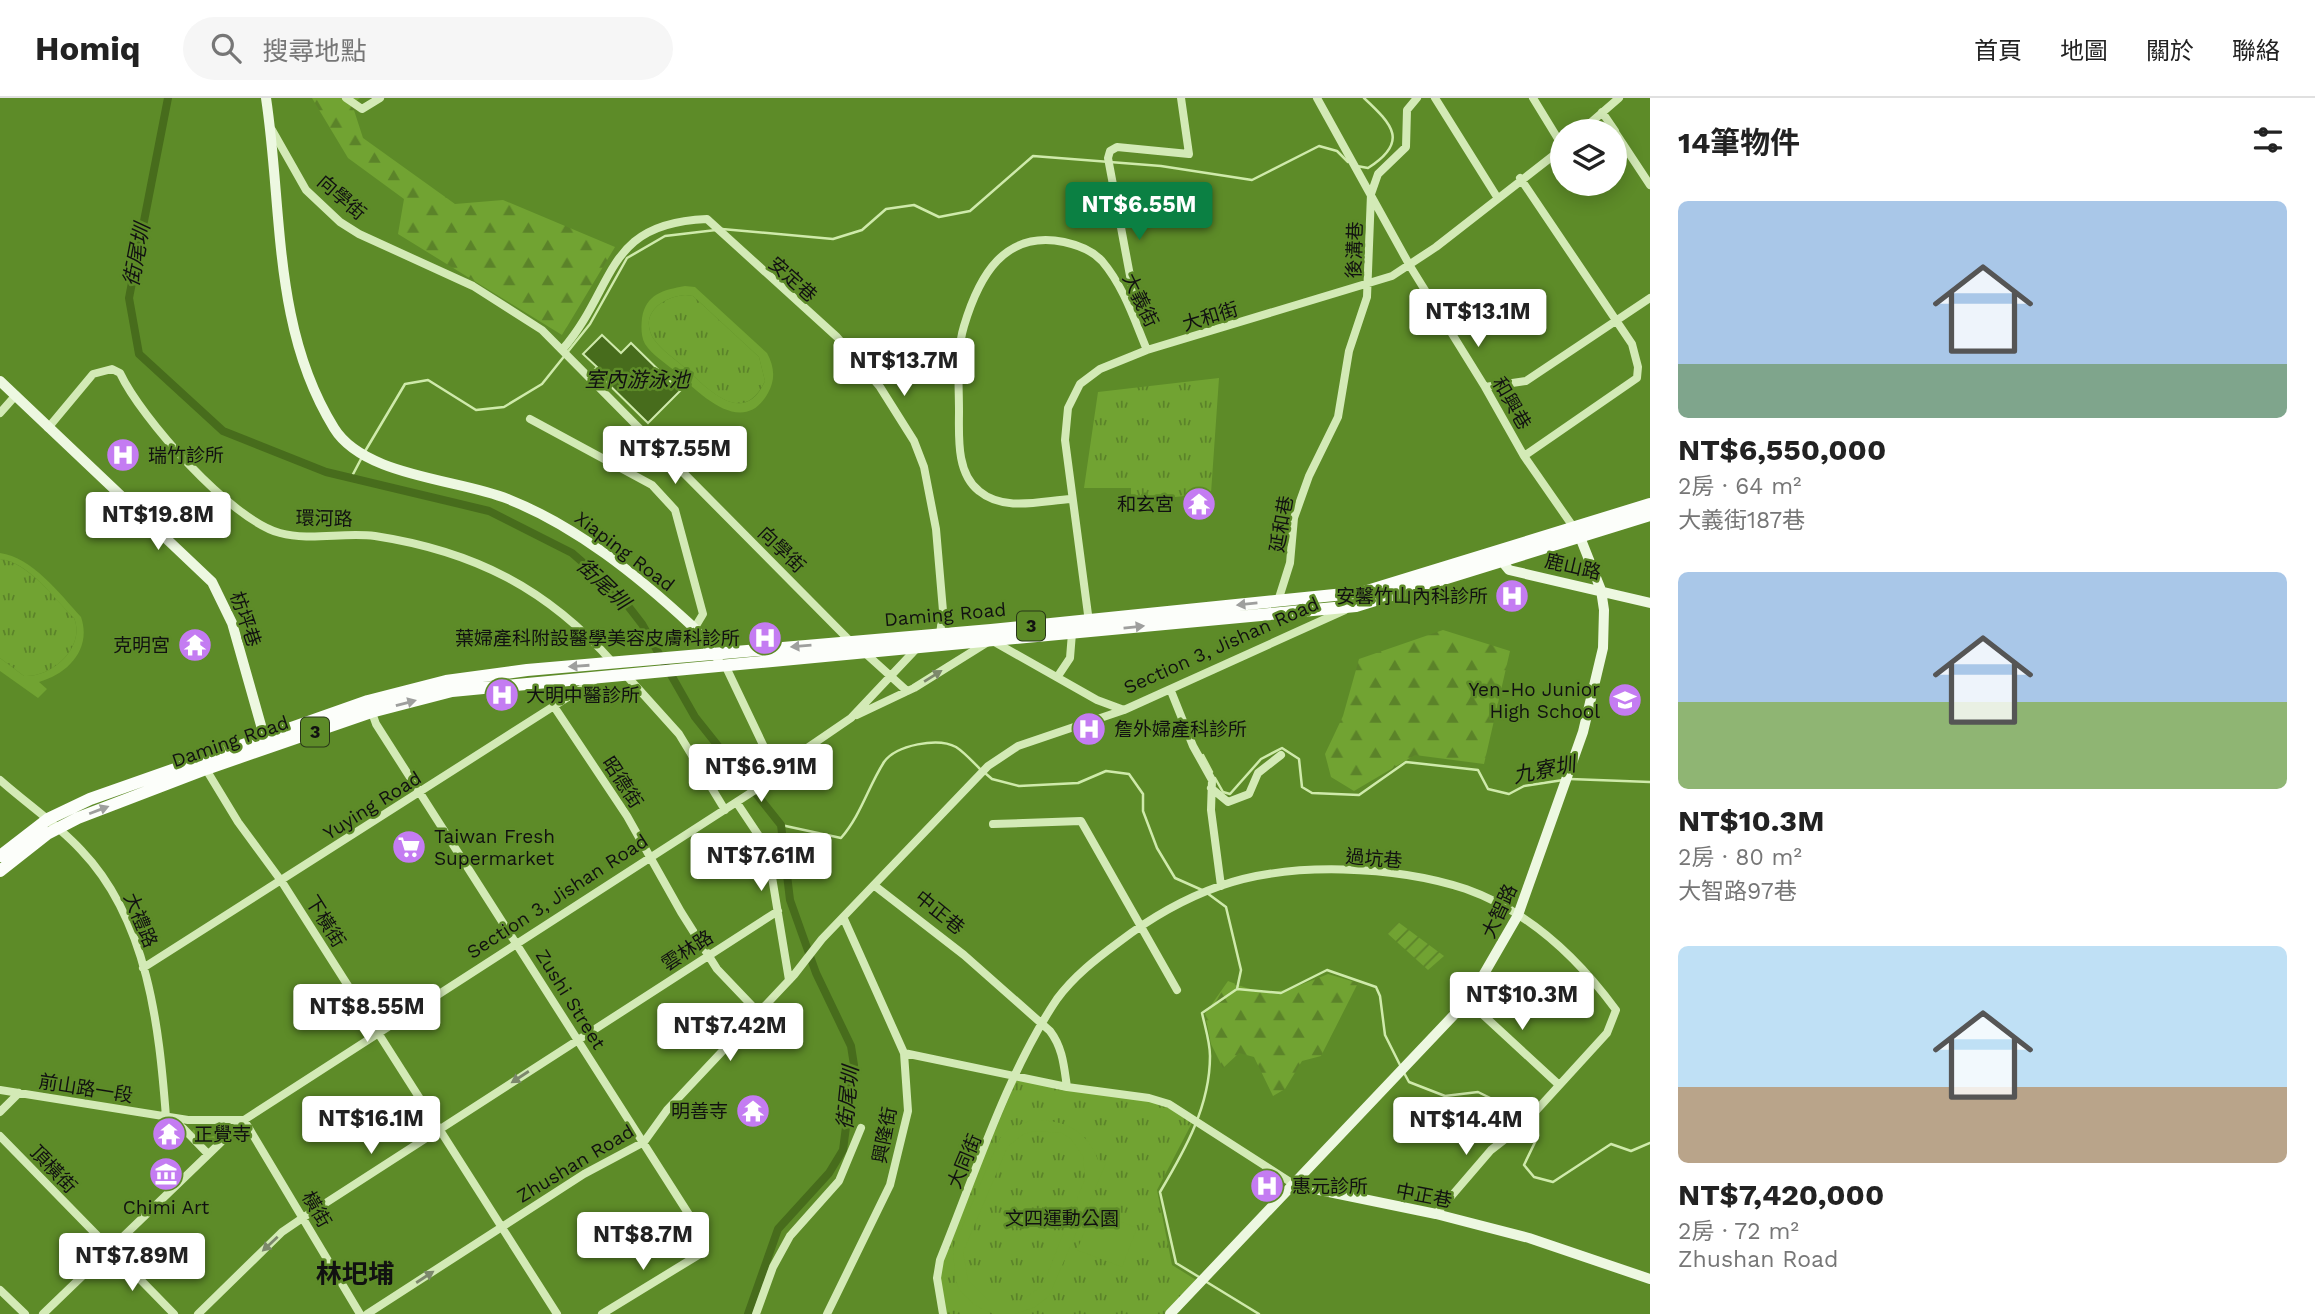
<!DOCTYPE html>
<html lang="zh-TW">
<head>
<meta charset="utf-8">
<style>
	:root { --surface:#fff; --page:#f6f6f6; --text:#222; --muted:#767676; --line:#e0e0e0; --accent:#0b8043 }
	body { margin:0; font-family:"Work Sans","Noto Sans TC",sans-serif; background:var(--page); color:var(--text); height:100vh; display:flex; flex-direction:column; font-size:26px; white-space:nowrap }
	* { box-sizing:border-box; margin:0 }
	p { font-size:23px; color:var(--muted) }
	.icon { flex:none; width:38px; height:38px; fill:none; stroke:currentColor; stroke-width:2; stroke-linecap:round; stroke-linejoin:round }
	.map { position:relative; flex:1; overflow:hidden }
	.details { display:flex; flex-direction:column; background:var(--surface); width:665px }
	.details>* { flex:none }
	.tools { position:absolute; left:1550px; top:21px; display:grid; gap:14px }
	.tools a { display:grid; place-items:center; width:77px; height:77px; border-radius:50%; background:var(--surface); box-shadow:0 4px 18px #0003; font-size:35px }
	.price { position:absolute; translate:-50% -60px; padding:0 16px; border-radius:7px; background:#fff; color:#222; font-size:23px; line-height:46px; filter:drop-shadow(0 2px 4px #0008) }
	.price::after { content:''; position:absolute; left:50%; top:42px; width:21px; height:16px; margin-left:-10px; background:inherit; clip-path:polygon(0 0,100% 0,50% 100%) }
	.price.selected { background:var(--accent); color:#fff }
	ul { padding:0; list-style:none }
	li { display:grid; align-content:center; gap:14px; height:371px; padding:0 28px }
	li span { display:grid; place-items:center; height:217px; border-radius:10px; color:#555 }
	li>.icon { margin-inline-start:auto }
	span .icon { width:126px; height:126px; fill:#fffc; stroke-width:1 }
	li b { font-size:30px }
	h2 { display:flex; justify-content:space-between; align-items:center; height:84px; padding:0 28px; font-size:30px }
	header { display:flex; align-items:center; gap:42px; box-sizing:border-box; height:98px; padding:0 35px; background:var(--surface); border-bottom:2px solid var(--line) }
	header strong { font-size:33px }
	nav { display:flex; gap:38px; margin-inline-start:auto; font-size:24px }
	.search { width:490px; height:63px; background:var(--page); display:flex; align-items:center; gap:18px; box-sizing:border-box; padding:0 24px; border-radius:38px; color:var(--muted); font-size:26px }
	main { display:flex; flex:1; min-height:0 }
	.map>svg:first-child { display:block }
</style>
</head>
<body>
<header>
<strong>Homiq</strong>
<div class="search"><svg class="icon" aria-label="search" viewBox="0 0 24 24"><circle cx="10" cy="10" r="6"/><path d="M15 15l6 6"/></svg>搜尋地點</div>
<nav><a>首頁</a><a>地圖</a><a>關於</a><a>聯絡</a></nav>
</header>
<main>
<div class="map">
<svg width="1650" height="1216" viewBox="0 0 1650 1216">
	<defs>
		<pattern id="grass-tufts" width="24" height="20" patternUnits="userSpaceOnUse" patternTransform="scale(1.75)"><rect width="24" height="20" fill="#71a332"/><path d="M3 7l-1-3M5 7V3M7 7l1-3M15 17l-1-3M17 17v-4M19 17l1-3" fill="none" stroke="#5b8329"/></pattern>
		<pattern id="forest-firs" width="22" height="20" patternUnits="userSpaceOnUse" patternTransform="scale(1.75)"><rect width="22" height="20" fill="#71a332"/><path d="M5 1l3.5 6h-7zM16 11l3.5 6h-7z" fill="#5b8329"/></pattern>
		<pattern id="garden-furrows" width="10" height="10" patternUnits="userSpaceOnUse" patternTransform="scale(1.75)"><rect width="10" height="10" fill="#71a332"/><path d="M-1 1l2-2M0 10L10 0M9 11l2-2" fill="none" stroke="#5b8329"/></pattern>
	</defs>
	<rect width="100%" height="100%" fill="#5d8b28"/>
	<path fill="url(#grass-tufts)" d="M685,197l8,1 66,61 6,24c-22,47 -57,8 -80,-13 -10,-9 -25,-19 -32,-30 -14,-25 10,-41 32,-43z
		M1219,280l-8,115 -80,9v-14h-47l14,-96z
		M0,461c28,3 55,40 74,59 12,29 -22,60 -50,58l-24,-18z
		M1017,981l132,19 45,21 -37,71 15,75 29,18 -31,31h-224l-8,-18 2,-36z
		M218,1030l3,4 -7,9 -7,3 -15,-12 2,-4z"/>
	<path fill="url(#forest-firs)" d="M312,0h48l-8,6 11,34 92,66 48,-4 112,47 -53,88 -164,-101 6,-35 -56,-41z
		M1443,532l67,21 -26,113 -69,-9 -61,36 -23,-14 -6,-23 18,-38 16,-57z
		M1328,876l30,9 -37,73 -19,5 -17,28 -12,7 -19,-39 -15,-4 -16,15 -12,-24 -6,-30 23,-33c45,19 57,10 100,-7z"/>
	<path fill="url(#garden-furrows)" d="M1398,824l46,34 -16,14 -41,-37z"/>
	<path fill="#71a332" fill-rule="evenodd" d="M685,188l10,1 72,66c7,13 9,26 1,40 -25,45 -68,1 -91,-20 -10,-9 -25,-18 -32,-29 -4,-7 -4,-18 -3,-26 4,-24 21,-28 43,-32zM685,197l8,1 66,61 6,24c-21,47 -57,8 -80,-13 -10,-9 -25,-19 -32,-30 -14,-25 10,-41 32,-43z
		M0,455c32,4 60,41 81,64 11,32 -13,57 -42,65l8,7 -9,9 -38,-27v-13l24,18c28,2 62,-29 50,-58 -20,-19 -45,-56 -74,-59z
		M1031,1022c31,-1 56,9 67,40l8,3 -57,133 -14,11 -20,7h-21l-20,-9 -15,-16 -4,-11 -2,-30 47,-110 8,-8zM1035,1033l27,2 9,6 12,17 2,23 -42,106 -22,16h-32l-21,-21 -5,-28 45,-106 16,-12z
		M1093,1113l44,17 -15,39 -45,-17z"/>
	<path fill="#476c1c" stroke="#cfeaab" stroke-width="2" d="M602,237l19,18 10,-10 49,48 -32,32 -54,-53 3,-3 -14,-13z"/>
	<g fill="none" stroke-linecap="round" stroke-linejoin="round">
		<path stroke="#cfeaab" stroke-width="2.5" d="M1357,68l11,2c41,-26 25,-43 -4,-70
			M722,131l111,10 29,-9 24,-21 28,-4 25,12 31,-6 63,-55 128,10 91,14 67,-34 18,5 11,11
			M364,355l41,-69 23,-4 48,30 28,-3 38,-23 48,-60 37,-66 38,-22 51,-6
			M351,380l10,-19
			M1203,657l9,17
			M985,675l7,6 27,7 59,-3 28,-12 23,3 14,20v17l14,37 18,30 27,12
			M1215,680l8,14 7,2 31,-35 21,-11 17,11 3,28 10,6 47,2 47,-33 72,8 10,19 21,5 15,-8 39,-6
			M1570,681l80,3
			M781,727l60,13c20,-23 27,-51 43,-76 12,-17 54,-25 72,-15 8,5 17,15 24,22
			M1237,891l44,4 46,-23 49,17 4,9 5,39 15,30
			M1403,973l6,11 36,14 33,-4 59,29 1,15 -14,29 10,12 19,5 58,-38 20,7 19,-8
			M1199,1179l-23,-14 -16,-71c25,-42 50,-86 50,-136 0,-14 -5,-29 -8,-43l35,-24 4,-19 -15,-63 -19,-14
			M1205,1183l54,33"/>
		<path stroke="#476c1c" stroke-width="8" d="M168,0l-39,200 10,56 84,77 103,41 163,39 83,42 46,40 24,31 53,93 86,108 9,75 26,73 35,73 3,19 -11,85 -14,23 -51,56 -30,85"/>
		<path stroke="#d3eab6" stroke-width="8" d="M346,0l16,11 18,-11
			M1317,0l93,168 75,121 39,69 50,72
			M1435,0l62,99
			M1533,0l30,49
			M1602,14l13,19
			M272,32l34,60 34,32 19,12 114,52 69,44 309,312
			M1581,33l38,-33
			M1615,34l35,53
			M1520,80l112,166 6,23 -1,11 -113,78
			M1127,203l7,-4 -26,-139 2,-7 7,-4 72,7 -8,-56
			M562,252c55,-63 41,-127 145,-131l130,118 43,50 34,54 10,26 12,62 7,82 -3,23 -5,2
			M1485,289l41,-6 124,-83
			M0,315l16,-18
			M530,321l122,66 23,25 28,104 -9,15
			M48,330l45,-54 19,-5 8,4c21,45 111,147 160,160 30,8 64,-1 95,3 98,15 172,52 238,127
			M1071,401c-30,2 -67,13 -92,-8 -23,-18 -20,-55 -20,-80 0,-27 -3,-59 5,-85 15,-50 40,-96 100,-84 14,3 28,8 38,19 22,26 32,58 45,89
			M1278,503l12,-38 4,-45 15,-42 29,-59 11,-66 18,-54 4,-103 7,-20 28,-27 1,-37 10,-12
			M1089,524l-24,-182 3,-32 12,-24 20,-15 47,-19 245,-74 44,-29 127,-99
			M864,554l43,39
			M725,567l50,105
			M625,576l54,60 46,76
			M1058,578l12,-18 2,-25
			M1171,593l22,55 19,34 -1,30 10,76
			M370,609l6,17 326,511 3,13 -5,6 -98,60
			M555,610l72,108 54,96 36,57 41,43
			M857,617l57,-27 77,-48 106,60 27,10 221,-100
			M204,668l34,56 44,60 275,432
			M0,682c27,24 57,44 81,70 67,70 78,176 85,267l17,11 25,26
			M1211,690l17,14 21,-8 9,-21 23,-18
			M737,705l24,36 8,20 20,121
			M993,726l88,-3 96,169
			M875,788l89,69 86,76c13,17 14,36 17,56
			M143,870l455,-290
			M1468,903l90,83
			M904,955l163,34 82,11 20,6 126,81
			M0,992l188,30h56l116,194
			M0,1014l19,-19
			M0,1038l174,178
			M0,1192l25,24
			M43,1216l201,-194 525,-339 6,-11 76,-52 67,-71
			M198,1216l84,-82 22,-15 474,-306
			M367,1216l217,-140 60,-32 23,-32 127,-135 28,-36 166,-173 30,-20 106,-36
			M756,1216l17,-47 17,-31 49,-55 22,-53
			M827,1216l63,-129 18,-74 -4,-58 -60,-134
			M943,1216l-6,-36 3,-18c34,-83 67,-187 117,-261 17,-23 39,-40 62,-57 30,-23 64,-43 101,-56 70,-25 176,-20 246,3 62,22 112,69 150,121l-9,23 -85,93 -31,24 -55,64"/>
		<path stroke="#edf8e1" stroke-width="10" d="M266,0c17,112 6,230 68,330 30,49 126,51 174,71 68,27 130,77 183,126 11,10 16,24 27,33
			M0,283l212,201 20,41 34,120
			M1497,457l12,15 141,33
			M1295,1087l141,29 93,24 121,41
			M1170,1216l300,-316 48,-83 65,-183 20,-84 1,-38 -3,-20 -23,-58"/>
		<path stroke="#fcfefa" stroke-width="12" d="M0,758l48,-37 42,-20 278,-98 78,-20 81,-11 464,-40 373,-38 286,-88
			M0,773l47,-37 31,-16 128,-49 165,-57 81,-21 904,-85 294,-91"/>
	</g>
	<defs><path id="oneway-solid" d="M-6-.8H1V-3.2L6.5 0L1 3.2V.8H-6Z" transform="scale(1.75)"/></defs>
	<g fill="#9e9f9d">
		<use href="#oneway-solid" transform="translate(1247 506) rotate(174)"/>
		<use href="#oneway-solid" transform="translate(1134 529) rotate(-6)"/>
		<use href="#oneway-solid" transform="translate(801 548) rotate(175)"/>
		<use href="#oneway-solid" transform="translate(579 568) rotate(176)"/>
		<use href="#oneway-solid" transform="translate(406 605) rotate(-15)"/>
		<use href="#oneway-solid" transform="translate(99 712) rotate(-21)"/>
	</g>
	<g fill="#7c886c">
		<use href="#oneway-solid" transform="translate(933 578) rotate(-32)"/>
		<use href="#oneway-solid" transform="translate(520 979) rotate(147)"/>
		<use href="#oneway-solid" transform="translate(270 1146) rotate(137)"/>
		<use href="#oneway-solid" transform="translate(425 1179) rotate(-33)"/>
	</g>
	<defs>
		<g id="hospital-disc" transform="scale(1.75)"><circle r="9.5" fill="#c47cf2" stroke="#5d8b28"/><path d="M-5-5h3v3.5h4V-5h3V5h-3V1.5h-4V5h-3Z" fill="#fff"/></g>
		<g id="temple-disc" transform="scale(1.75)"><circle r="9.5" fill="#c47cf2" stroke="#5d8b28"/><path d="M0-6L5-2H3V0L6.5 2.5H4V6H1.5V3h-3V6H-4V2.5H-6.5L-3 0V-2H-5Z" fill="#fff"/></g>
		<g id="school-disc" transform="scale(1.75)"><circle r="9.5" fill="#c47cf2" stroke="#5d8b28"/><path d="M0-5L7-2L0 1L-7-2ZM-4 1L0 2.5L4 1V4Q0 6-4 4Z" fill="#fff"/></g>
		<g id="supermarket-disc" transform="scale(1.75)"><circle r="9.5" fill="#c47cf2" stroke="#5d8b28"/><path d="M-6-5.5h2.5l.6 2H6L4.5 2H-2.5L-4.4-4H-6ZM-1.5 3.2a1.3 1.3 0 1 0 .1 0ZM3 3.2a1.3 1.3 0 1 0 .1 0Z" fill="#fff"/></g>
		<g id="museum-disc" transform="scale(1.75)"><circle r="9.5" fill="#c47cf2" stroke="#5d8b28"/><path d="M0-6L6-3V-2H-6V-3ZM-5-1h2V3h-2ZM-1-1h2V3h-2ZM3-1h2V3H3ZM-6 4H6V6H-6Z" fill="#fff"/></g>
	</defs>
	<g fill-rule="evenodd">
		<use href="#hospital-disc" x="123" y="357"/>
		<use href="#temple-disc" x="1199" y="406"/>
		<use href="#hospital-disc" x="1512" y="498"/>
		<use href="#hospital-disc" x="765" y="540"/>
		<use href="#temple-disc" x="195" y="547"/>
		<use href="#hospital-disc" x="502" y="597"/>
		<use href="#school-disc" x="1625" y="602"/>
		<use href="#hospital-disc" x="1089" y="631"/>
		<use href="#supermarket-disc" x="409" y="749"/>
		<use href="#temple-disc" x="753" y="1013"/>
		<use href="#temple-disc" x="169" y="1036"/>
		<use href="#museum-disc" x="166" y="1076"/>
		<use href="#hospital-disc" x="1267" y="1088"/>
	</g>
	<g text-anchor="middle" stroke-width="5" stroke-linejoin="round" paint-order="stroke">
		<g fill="#5d8b28" stroke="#283618" stroke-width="2">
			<rect x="1017" y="513.5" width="28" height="29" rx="5"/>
			<rect x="301" y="619.5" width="28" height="29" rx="5"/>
		</g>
		<g font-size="18" font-weight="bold" fill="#111">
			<text x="1031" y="534">3</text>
			<text x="315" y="640">3</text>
		</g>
		<g font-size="19" fill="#111" stroke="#5d8b28">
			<text transform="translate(342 99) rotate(41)" y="7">向學街</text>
			<text transform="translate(1354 152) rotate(-88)" y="7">後溝巷</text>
			<text transform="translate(793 181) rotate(42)" y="7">安定巷</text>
			<text transform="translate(1141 202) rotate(64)" y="7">大義街</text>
			<text transform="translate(1210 218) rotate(-17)" y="7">大和街</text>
			<text transform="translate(1512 305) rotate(60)" y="7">和興巷</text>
			<text transform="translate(324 420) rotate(1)" y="7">環河路</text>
			<text transform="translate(1281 426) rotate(-80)" y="7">延和巷</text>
			<text transform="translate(782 451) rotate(44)" y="7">向學街</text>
			<text transform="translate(625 453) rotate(37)" y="7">Xiaping Road</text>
			<text transform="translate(1573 468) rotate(13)" y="7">鹿山路</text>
			<text transform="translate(945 516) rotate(-5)" y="7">Daming Road</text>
			<text transform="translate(246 521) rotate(71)" y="7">枋坪巷</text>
			<text transform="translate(1221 547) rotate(-24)" y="7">Section 3, Jishan Road</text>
			<text transform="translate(230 643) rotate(-19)" y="7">Daming Road</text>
			<text transform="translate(623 684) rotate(57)" y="7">昭德街</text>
			<text transform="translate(372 707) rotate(-32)" y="7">Yuying Road</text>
			<text transform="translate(1374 760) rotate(5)" y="7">過坑巷</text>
			<text transform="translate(557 798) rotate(-33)" y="7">Section 3, Jishan Road</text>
			<text transform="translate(1499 813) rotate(-65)" y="7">大智路</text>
			<text transform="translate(940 814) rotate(39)" y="7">中正巷</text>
			<text transform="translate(141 822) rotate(67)" y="7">大禮路</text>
			<text transform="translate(326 823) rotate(58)" y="7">下橫街</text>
			<text transform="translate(687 852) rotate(-33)" y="7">雲林路</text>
			<text transform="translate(571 901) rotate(58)" y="7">Zushi Street</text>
			<text transform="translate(86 990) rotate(9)" y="7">前山路一段</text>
			<text transform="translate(884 1037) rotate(-79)" y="7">興隆街</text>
			<text transform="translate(964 1063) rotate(-67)" y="7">大同街</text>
			<text transform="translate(575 1065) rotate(-31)" y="7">Zhushan Road</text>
			<text transform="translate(54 1071) rotate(46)" y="7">頂橫街</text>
			<text transform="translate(1424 1097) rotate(11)" y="7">中正巷</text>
			<text transform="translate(317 1111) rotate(60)" y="7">橫街</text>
		</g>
		<g font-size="19" fill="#111" stroke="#5d8b28" text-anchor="start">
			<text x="148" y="364">瑞竹診所</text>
			<text x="1174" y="413" text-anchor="end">和玄宮</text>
			<text x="1488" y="505" text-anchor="end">安馨竹山內科診所</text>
			<text x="740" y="547" text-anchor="end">葉婦產科附設醫學美容皮膚科診所</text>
			<text x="170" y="554" text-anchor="end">克明宮</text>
			<text x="1600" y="598" text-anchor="end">Yen-Ho Junior<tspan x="1600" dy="22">High School</tspan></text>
			<text x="526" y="604">大明中醫診所</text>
			<text x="1114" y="638">詹外婦產科診所</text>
			<text x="434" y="745">Taiwan Fresh<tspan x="434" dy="22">Supermarket</tspan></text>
			<text x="728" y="1020" text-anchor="end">明善寺</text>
			<text x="194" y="1043">正覺寺</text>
			<text x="1292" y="1095">惠元診所</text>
			<text x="166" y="1116" text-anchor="middle">Chimi Art</text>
		</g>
		<g font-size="19" fill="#111" stroke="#5d8b28">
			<text x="1062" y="1127">文四運動公園</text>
		</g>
		<g font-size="21" font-style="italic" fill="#111" stroke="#5d8b28">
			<text transform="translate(137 157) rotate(-79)" y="7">街尾圳</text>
			<text x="637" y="289">室內游泳池</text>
			<text transform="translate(603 486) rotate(44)" y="7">街尾圳</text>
			<text transform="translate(1544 672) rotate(-11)" y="7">九寮圳</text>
			<text transform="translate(848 1000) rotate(-84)" y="7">街尾圳</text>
		</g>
		<g font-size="26" font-weight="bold" fill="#111" stroke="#5d8b28">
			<text x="355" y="1185">林圯埔</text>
		</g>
	</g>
</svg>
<div class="tools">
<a><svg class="icon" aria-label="layers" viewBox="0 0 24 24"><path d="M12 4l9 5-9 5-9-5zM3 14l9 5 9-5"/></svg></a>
</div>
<b class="price selected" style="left:1139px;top:144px">NT$6.55M</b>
<b class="price" style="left:1478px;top:251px">NT$13.1M</b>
<b class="price" style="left:904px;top:300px">NT$13.7M</b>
<b class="price" style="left:675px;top:388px">NT$7.55M</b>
<b class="price" style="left:158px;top:454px">NT$19.8M</b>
<b class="price" style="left:761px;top:706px">NT$6.91M</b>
<b class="price" style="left:761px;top:795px">NT$7.61M</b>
<b class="price" style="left:1522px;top:934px">NT$10.3M</b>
<b class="price" style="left:367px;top:946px">NT$8.55M</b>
<b class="price" style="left:730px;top:965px">NT$7.42M</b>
<b class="price" style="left:371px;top:1058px">NT$16.1M</b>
<b class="price" style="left:1466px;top:1059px">NT$14.4M</b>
<b class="price" style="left:643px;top:1174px">NT$8.7M</b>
<b class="price" style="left:132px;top:1195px">NT$7.89M</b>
</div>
<section class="details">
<h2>14筆物件<svg class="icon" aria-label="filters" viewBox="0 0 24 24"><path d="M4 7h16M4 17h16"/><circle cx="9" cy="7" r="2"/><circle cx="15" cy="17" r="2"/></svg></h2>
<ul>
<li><span style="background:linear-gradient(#a9c7e8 75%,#7fa58c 0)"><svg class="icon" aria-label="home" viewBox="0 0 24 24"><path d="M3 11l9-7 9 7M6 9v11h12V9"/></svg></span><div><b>NT$6,550,000</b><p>2房 · 64 m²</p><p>大義街187巷</p></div></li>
<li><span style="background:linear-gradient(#a9c7e8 60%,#8fb573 0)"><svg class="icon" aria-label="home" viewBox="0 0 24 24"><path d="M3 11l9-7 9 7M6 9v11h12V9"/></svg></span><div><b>NT$10.3M</b><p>2房 · 80 m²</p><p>大智路97巷</p></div></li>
<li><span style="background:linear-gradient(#bfe0f5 65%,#b9a48a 0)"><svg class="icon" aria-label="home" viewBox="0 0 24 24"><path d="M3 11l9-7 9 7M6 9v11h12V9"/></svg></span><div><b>NT$7,420,000</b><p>2房 · 72 m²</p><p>Zhushan Road</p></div></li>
</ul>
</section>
</main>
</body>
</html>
